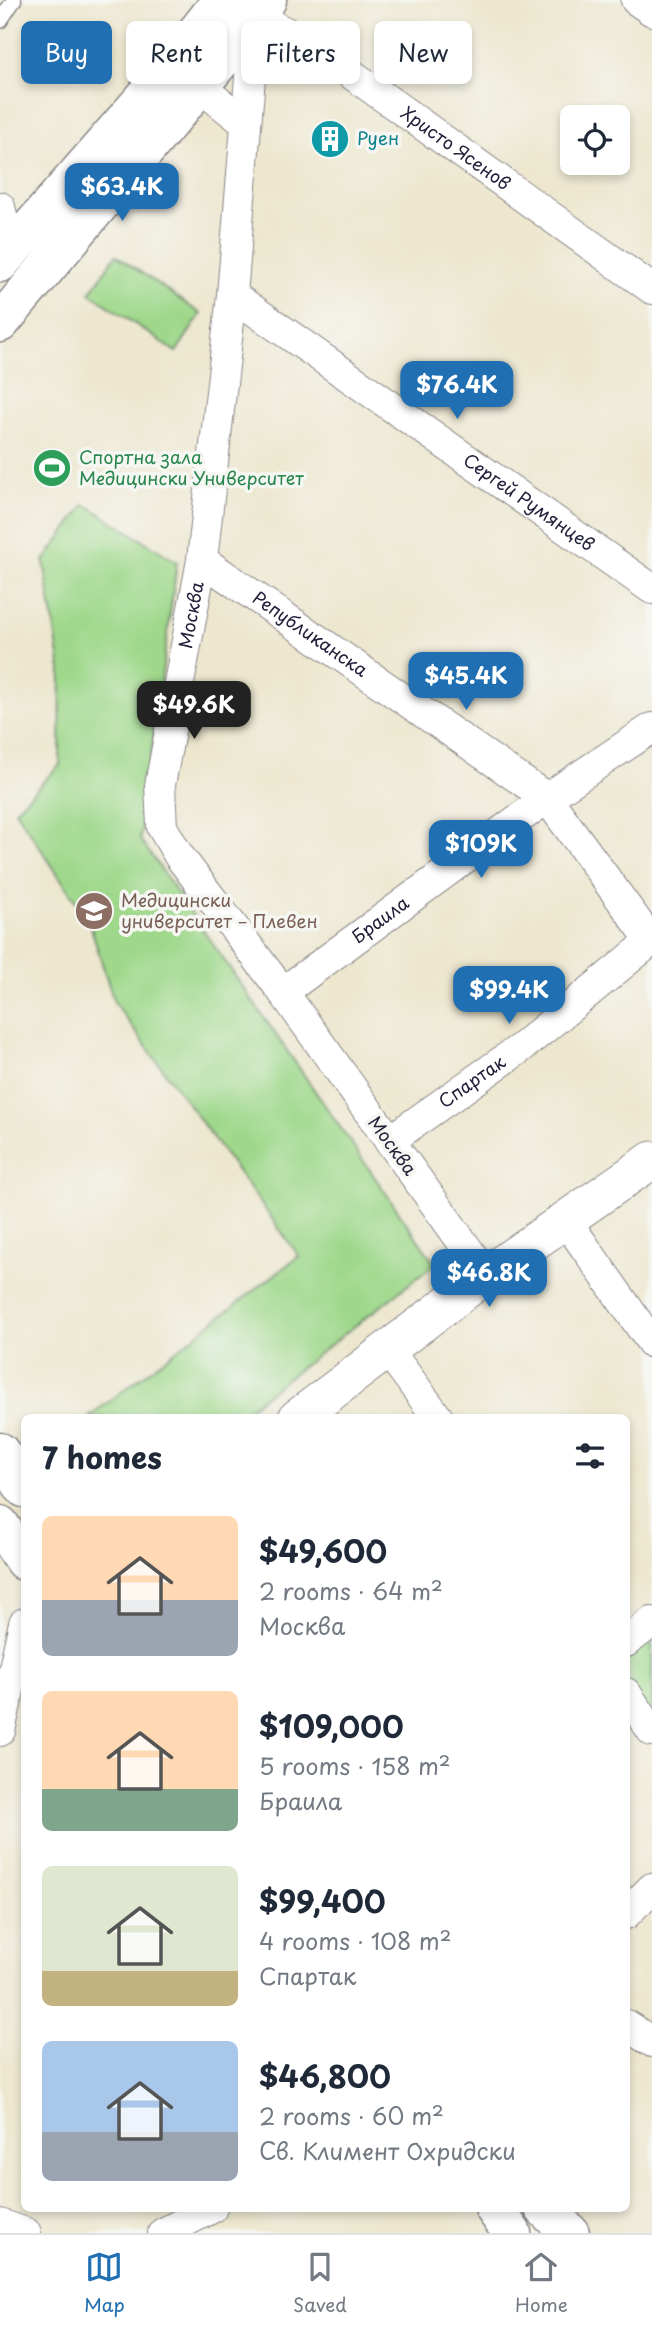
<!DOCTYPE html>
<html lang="en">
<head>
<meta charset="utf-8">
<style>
	:root { --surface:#fff; --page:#f2f2f3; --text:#1f2937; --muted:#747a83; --line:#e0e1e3; --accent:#1f6fb2 }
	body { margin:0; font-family:"Playpen Sans",sans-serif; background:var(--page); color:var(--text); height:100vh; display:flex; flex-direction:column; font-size:26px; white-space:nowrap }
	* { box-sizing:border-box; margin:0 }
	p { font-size:23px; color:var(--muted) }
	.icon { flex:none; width:38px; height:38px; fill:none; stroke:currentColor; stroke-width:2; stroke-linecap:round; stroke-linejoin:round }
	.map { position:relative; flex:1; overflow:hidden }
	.drawer { position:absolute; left:21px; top:1414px; width:609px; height:798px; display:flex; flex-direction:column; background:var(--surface); border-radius:10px; box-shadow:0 4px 10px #0003 }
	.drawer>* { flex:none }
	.hud { position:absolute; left:21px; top:21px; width:611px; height:63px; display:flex; gap:14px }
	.buttons { position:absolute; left:560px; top:105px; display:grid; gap:14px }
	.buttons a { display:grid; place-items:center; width:70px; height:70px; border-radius:10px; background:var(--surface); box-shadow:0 4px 10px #0003; font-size:35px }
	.price { position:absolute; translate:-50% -60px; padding:0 16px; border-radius:14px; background:var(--accent); color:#fff; font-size:23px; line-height:46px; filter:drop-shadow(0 2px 4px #0008) }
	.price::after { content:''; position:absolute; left:50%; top:42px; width:21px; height:16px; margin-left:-10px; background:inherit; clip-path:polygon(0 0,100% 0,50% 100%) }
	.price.on { background:#222; color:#fff }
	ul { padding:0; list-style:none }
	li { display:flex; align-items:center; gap:21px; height:175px; padding:0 21px }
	li span { display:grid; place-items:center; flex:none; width:196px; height:140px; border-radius:10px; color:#555 }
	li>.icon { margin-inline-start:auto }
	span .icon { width:84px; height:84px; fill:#fffc; stroke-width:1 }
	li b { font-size:30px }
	h2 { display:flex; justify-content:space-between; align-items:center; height:84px; padding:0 21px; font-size:30px }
	.pill { padding:0 24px; border-radius:10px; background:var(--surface); box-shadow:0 4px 10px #0003; font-size:24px; line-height:63px }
	.pill.on { background:var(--accent); color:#fff }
	.menu { display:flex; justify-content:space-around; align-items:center; height:98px; border-top:2px solid var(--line); background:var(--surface); font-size:19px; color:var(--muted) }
	.menu a { display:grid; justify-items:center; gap:4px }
	.menu .on { color:var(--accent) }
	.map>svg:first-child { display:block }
</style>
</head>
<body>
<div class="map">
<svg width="652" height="2233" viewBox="0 0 652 2233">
	<rect width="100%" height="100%" fill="#f6f6f2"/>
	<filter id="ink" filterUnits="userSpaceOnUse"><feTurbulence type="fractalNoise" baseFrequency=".0143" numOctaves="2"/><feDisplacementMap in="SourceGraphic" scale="14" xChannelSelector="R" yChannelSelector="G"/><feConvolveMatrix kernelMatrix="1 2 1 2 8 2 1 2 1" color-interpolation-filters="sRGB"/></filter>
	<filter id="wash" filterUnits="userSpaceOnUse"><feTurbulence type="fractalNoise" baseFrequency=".00686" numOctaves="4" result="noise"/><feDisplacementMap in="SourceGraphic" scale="28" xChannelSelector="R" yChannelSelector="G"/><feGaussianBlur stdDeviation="1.57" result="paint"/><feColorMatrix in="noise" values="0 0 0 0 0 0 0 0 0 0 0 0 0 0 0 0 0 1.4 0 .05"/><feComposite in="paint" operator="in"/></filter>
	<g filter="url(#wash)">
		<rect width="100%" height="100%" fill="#ede7cf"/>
		<path fill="#9fd88b" stroke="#607d63" stroke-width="2" d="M116,255l85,59 -25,38 -86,-59z
			M85,504l92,58 -37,277 295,425 -198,153h-148l210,-161 -185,-254 -25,-81 -74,-111 45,-45 1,-96 -17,-108z
			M652,1622v109l-25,-38v-51z"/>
	</g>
	<g filter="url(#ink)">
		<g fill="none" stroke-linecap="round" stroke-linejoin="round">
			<g stroke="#888485" stroke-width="17">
				<path id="service" d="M0,21l14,-21"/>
			</g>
			<g stroke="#888485" stroke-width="32">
				<g id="minor">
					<path d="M636,0l16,11"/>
					<path d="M184,74l60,48"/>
					<path d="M0,207l10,44"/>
					<path id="s1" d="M232,295l420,294"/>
					<path id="s2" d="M202,560l345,238 105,144"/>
					<path id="s3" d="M283,992l264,-194 105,-70"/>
					<path id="s4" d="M389,1141l133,-94 129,-106"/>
					<path d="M565,1219l87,124"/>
					<path id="s5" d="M486,1275l-203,-283 -104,-136 -17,-29 -2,-42 42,-225 30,-265 23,-278 53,26 344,246"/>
					<path d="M388,1350l50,68"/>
					<path d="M626,1642l26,-20"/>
					<path d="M626,1693l26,38"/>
					<path d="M0,1731l24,-108"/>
					<path d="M626,1914l26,-26"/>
					<path d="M626,2025l26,17"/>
					<path d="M0,2224l26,9"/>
					<path d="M163,2233l49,-25"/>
				</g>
			</g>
			<g stroke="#888485" stroke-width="39">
				<path id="tertiary" d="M297,1418l189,-143 166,-115"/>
			</g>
			<g stroke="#888485" stroke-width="41">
				<path id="secondary" d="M0,263l152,-174 70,-89
					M0,323l229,-272 38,-51
					M0,1452l24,36
					M0,1525l24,36
					M494,2208l18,25
					M544,2208l26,25"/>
			</g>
			<use href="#service" stroke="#fff" stroke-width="14"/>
			<use href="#minor" stroke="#fff" stroke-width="30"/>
			<use href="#tertiary" stroke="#fff" stroke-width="37"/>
			<use href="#secondary" stroke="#fff" stroke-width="38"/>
		</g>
	</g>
	<defs>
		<g id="building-disc" transform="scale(2.0125)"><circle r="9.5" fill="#0f9aa8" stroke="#f6f6f2"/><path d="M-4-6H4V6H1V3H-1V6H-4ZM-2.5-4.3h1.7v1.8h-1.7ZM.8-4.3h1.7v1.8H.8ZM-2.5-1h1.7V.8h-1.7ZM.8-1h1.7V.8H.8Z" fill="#fff"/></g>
		<g id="stadium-disc" transform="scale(2.0125)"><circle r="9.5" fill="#2e9e5b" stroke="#f6f6f2"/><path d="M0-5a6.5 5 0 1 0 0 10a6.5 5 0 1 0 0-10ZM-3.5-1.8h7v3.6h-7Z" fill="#fff"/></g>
		<g id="university-disc" transform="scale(2.0125)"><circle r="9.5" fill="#8d6e63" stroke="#f6f6f2"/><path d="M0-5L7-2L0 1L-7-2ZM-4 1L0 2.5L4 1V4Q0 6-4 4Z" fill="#fff"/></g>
	</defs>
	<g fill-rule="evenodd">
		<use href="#building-disc" x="330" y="139"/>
		<use href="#stadium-disc" x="52" y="468"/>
		<use href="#university-disc" x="94" y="911"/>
	</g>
	<g text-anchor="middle" stroke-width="7" stroke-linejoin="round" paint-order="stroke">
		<g font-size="18" fill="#0d838f" stroke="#f6f6f2" text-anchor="start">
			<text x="357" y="145">Руен</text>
		</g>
		<g font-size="18" fill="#22223b" stroke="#f6f6f2">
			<text dy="6" stroke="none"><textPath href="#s5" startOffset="1610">Христо Ясенов</textPath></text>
			<text dy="6" stroke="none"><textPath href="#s1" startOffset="362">Сергей Румянцев</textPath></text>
			<text dy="6" stroke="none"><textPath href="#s5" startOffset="768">Москва</textPath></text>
			<text dy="6" stroke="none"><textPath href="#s2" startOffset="131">Републиканска</textPath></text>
			<text dy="6" stroke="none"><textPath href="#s3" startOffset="121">Браила</textPath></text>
			<text dy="6" stroke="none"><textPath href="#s4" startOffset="102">Спартак</textPath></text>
			<text transform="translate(392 1146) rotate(54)" y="6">Москва</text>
		</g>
		<g font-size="18" fill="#27864d" stroke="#f6f6f2" text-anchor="start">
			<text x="79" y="464">Спортна зала<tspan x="79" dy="21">Медицински Университет</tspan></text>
		</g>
		<g font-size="18" fill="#785e54" stroke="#f6f6f2" text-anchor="start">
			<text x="121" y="907">Медицински<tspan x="121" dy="21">университет – Плевен</tspan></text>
		</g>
	</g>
</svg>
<div class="buttons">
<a><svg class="icon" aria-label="locate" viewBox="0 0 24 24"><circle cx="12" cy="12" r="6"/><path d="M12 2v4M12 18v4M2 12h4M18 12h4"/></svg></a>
</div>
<b class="price" style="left:122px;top:223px">$63.4K</b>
<b class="price" style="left:457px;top:421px">$76.4K</b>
<b class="price" style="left:466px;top:712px">$45.4K</b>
<b class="price on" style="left:194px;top:741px">$49.6K</b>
<b class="price" style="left:481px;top:880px">$109K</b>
<b class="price" style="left:509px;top:1026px">$99.4K</b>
<b class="price" style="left:489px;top:1309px">$46.8K</b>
<div class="hud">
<a class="pill on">Buy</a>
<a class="pill">Rent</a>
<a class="pill">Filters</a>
<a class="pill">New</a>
</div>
<section class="drawer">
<h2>7 homes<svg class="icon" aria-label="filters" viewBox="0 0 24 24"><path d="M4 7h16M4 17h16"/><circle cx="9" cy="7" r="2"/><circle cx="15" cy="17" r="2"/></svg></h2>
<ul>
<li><span style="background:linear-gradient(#ffd9b3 60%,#9aa5b1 0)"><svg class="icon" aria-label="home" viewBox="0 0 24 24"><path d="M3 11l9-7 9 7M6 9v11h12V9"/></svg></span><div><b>$49,600</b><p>2 rooms · 64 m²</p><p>Москва</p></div></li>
<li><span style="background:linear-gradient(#ffd9b3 70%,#7fa58c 0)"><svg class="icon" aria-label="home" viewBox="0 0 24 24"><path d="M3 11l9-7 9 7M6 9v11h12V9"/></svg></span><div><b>$109,000</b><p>5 rooms · 158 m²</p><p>Браила</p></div></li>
<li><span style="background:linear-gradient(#dfe7d0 75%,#c2b280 0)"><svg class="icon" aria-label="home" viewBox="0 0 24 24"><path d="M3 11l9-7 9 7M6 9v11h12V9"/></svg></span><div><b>$99,400</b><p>4 rooms · 108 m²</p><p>Спартак</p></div></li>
<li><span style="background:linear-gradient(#a9c7e8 65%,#9aa5b1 0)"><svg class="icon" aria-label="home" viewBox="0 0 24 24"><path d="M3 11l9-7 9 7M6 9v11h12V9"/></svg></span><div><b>$46,800</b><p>2 rooms · 60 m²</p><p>Св. Климент Охридски</p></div></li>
</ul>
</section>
</div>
<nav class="menu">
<a class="on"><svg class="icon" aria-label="map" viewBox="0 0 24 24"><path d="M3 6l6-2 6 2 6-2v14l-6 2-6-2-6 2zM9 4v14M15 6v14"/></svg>Map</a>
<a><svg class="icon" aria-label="saved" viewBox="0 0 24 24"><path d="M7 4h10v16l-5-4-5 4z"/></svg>Saved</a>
<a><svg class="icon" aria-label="home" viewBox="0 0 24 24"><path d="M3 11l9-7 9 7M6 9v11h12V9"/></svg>Home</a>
</nav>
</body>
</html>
